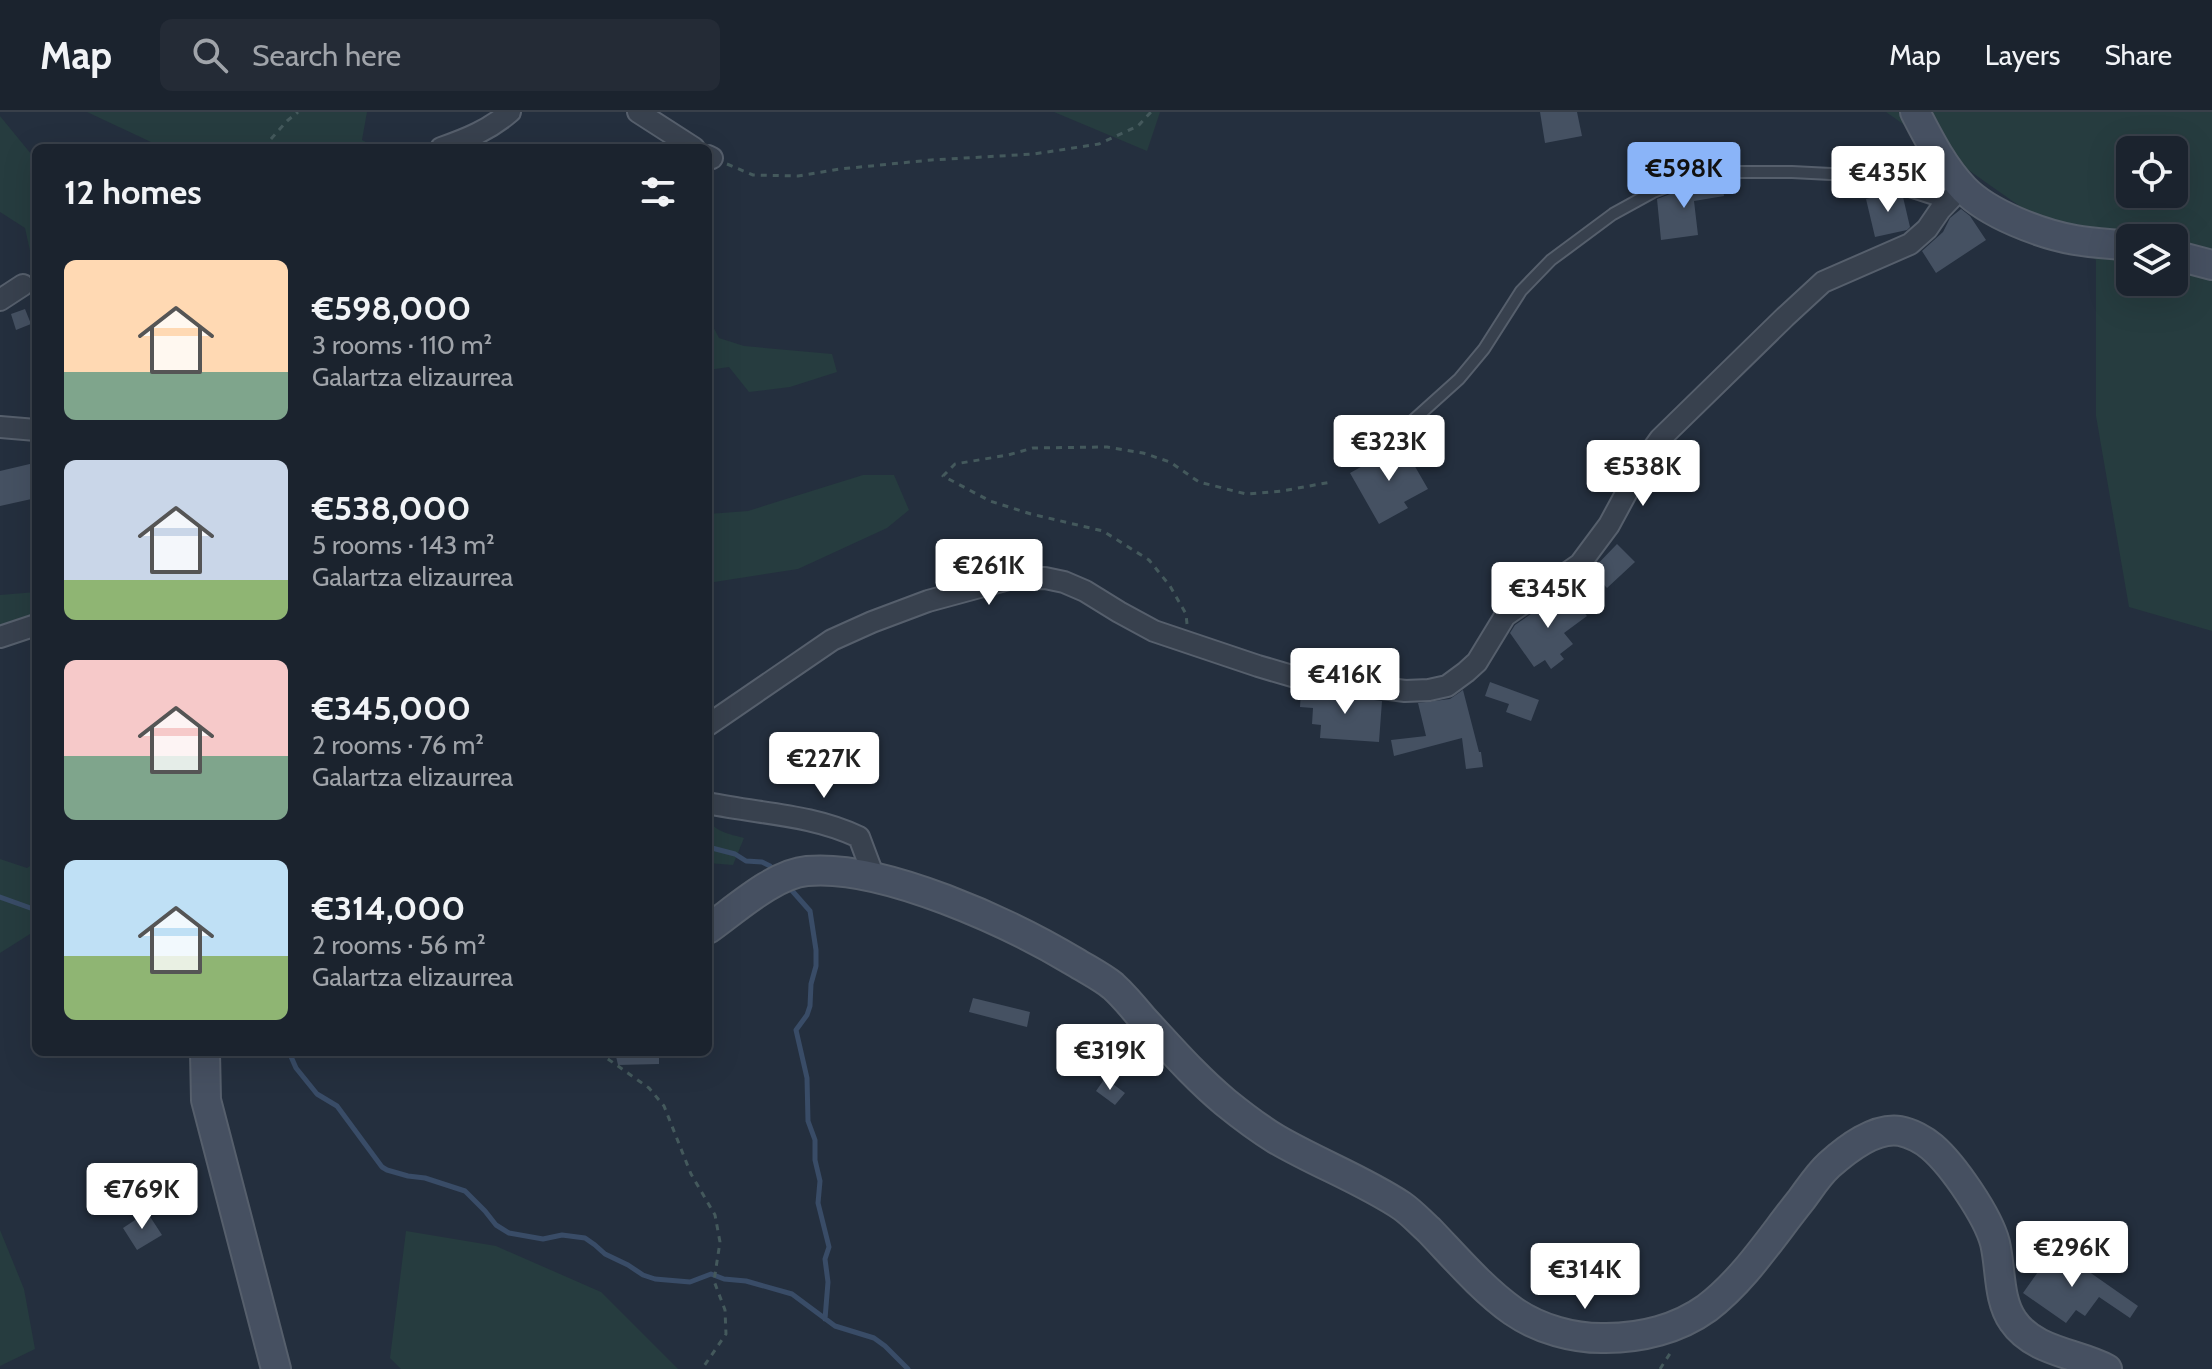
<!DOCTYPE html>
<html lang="en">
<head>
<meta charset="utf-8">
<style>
	:root { --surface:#1b232e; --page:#242b36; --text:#f1f3f6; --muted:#a0a4aa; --line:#39404a; --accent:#8ab4f8 }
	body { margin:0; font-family:Cabin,sans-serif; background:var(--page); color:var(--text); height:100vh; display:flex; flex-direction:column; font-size:30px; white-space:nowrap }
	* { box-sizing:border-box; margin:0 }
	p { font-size:26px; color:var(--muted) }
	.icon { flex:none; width:44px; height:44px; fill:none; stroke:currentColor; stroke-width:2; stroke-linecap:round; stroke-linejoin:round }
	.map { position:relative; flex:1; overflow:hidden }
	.side { position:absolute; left:32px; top:32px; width:680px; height:912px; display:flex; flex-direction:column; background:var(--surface); border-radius:12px; box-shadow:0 8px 32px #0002,0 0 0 2px var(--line) }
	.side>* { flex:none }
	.buttons { position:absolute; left:2116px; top:24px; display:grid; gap:16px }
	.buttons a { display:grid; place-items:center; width:72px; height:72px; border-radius:12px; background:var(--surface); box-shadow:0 8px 32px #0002,0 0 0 2px var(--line); font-size:40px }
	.price { position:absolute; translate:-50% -68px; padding:0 18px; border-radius:8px; background:#fff; color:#222; font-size:26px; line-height:52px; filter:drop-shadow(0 2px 4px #0008) }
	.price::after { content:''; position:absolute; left:50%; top:48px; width:24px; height:18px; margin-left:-12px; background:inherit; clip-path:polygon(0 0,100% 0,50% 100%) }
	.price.current { background:var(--accent); color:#111 }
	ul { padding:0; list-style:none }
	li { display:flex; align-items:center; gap:24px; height:200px; padding:0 32px }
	li span { display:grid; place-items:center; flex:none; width:224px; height:160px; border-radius:12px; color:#555 }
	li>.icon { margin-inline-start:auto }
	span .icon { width:96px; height:96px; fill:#fffc; stroke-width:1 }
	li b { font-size:34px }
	h2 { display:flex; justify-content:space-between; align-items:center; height:96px; padding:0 32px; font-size:34px }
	header { display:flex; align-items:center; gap:48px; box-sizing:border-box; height:112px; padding:0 40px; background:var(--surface); border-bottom:2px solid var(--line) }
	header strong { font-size:38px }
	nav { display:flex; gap:44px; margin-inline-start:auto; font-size:28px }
	.search { width:560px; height:72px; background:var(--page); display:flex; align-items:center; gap:20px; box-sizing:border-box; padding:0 28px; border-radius:12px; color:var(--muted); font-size:30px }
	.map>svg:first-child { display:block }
</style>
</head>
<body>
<header>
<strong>Map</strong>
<div class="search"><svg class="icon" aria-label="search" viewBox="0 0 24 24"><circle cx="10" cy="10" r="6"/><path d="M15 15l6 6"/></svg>Search here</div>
<nav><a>Map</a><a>Layers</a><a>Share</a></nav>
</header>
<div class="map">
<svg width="2212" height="1257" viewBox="0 0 2212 1257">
	<rect width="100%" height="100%" fill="#242f3e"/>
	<path fill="#263c3f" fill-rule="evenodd" d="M87,0h280l-5,28 15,8h-220l-6,-6z
		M1054,0h106l-13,39z
		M1886,0h326v519l-83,-24 -33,-191v-156zM2130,38h44v44h-44zM2130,126h44v44h-44z
		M0,4l36,44v118l-11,-50 -25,-16z
		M708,205l11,21 25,8 88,8 5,18 -47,15 -41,5 -20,-25 -21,3z
		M863,363h31l15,35 -22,18 -89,41 -90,14v-69l40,-3z
		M36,480v39l-11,-13 -25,9v-32z
		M708,704c4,16 22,18 36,22l-11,27 -25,-2z
		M0,747l27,9 9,-6v75l-6,-3 -30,19z
		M0,1118l24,59 11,60 -35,17z
		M406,1119l90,15 105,46 77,77h-277l-11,-11z"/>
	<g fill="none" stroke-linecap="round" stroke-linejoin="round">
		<path stroke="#394c67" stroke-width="5" d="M708,735l27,7 11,7 16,1 8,4 5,5
			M787,773l23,26 6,39v16l-5,18 -1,22 -3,9 -11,15 11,48 1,43 7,19v20l5,21 -2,22 11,44 -4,12 3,23 -3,37
			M0,785l36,13
			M289,940l7,16 21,26 20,12 45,61 5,3 21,6 17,2 40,13 20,20 11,14 13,8 34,6 19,-4 23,3 10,7 10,9 23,11 15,10 12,4 35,3 21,-8 13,5 22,2 46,13 43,32 39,12 11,8 23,23"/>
	</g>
	<path fill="#455162" d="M1540,0h37l5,24 -37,7z
		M1722,70l2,14 -30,5 4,34 -37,5 -4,-41 16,-6 20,-3v-4z
		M1891,81l12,4 7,30 -3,3 -32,7 -9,-38z
		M1961,97l9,7 16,24 -50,33 -14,-22 21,-19 7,-14z
		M25,197l6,15 -15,6 -5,-16z
		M1402,332l26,45 -24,13 4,6 -29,16 -29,-51z
		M34,351l2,35 -36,8v-35z
		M1617,432l18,18 -28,26 -16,-17z
		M1566,478l21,26 -23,17 9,11 -13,10 4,5 -13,10 -6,-9 -11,7 -24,-34 5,-8z
		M1490,570l49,18 -8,21 -25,-9 3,-8 -24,-8z
		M1463,578l16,62h2l2,15 -17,2 -4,-31 -68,18 -3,-16 35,-4 -8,-33 32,-4z
		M1301,579l81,10 -3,41 -59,-4 1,-13 -9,-1 1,-16 -13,-1z
		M973,886l57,14 -3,15 -58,-15z
		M615,940h44v12l-41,1z
		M1105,966l20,15 -10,12 -19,-14z
		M147,1100l15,23 -25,15 -14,-22z
		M2055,1136l83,58 -8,12 -31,-21 -14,19 -9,-6 -10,13 -43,-30z"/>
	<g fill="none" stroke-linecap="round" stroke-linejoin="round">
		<g stroke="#565f6c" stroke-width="14">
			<path id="lane" d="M1409,312l50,-45 25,-30 37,-58 30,-31 62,-46 40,-22 39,-15 28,-5h72l58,3 26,5 58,19 14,-2"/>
		</g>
		<g stroke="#565f6c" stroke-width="24">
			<path id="street" d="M638,0l56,36
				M441,36c26,-9 48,-18 69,-36
				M708,44l4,2
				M0,188l23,-15
				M0,315l36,3
				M0,525l36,-12
				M708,613l124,-85 40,-18 56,-21 81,-22 36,-1 19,4 21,9 34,21 35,19 104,35 34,10 113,15 24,-1 18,-4 19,-14 11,-10 28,-46 75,-52 29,-39 33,-61 18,-25 125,-122 38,-35 87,-38 17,-15 13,-19 22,-23
				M708,691c51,11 103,11 151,34l15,40"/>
		</g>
		<g stroke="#565f6c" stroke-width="32">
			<path id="secondary" d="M1915,0c14,27 28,55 49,77 24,25 77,45 111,51 18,3 37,4 55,6
				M2174,143l38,10
				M708,817c27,-19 66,-55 99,-58 76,-7 203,52 268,91 13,8 27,15 38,24 11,10 21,22 30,33 27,29 52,58 82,83 16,13 33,26 51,37 41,24 87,41 126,67 10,7 18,16 27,24 26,27 53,59 84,81 26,18 61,28 93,27 35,0 72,-9 101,-30 38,-29 65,-72 94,-108 9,-12 17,-25 28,-35 18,-16 46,-38 71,-34 11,2 24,9 32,16 21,18 56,69 63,96 6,25 3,57 18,78 21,31 64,32 94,48
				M205,940l1,48 70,269"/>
		</g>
		<path stroke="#44595c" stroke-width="3" stroke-dasharray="6 6" stroke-linecap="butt" d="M263,36l24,-27 11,-9
			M727,52l26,11 45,1 42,-7 91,-9 103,-6 65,-10 39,-18 13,-14
			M1187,512l-1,-10 -16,-28 -21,-26 -46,-29 -72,-17 -41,-13 -47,-25 12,-12 53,-9 25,-7 74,-1 36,6 27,9 29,20 47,12 36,-3 49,-9
			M598,940l51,36 15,18 27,68 24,41 5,27 -6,39 11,29 1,24 -24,35
			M1660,1257l11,-17"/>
		<use href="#lane" stroke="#38414e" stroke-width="10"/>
		<use href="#street" stroke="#38414e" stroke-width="20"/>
		<use href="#secondary" stroke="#465061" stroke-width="28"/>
	</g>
</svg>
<div class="buttons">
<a><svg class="icon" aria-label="locate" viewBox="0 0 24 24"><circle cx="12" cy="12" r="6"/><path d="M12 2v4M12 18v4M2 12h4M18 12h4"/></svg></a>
<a><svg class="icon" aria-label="layers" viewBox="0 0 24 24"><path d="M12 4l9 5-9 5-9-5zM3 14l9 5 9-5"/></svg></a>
</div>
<b class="price current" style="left:1684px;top:98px">€598K</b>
<b class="price" style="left:1888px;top:102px">€435K</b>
<b class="price" style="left:1389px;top:371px">€323K</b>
<b class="price" style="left:1643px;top:396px">€538K</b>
<b class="price" style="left:989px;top:495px">€261K</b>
<b class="price" style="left:1548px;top:518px">€345K</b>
<b class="price" style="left:1345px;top:604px">€416K</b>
<b class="price" style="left:824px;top:688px">€227K</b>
<b class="price" style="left:1110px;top:980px">€319K</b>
<b class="price" style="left:142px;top:1119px">€769K</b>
<b class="price" style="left:2072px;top:1177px">€296K</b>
<b class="price" style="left:1585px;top:1199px">€314K</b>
<section class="side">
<h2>12 homes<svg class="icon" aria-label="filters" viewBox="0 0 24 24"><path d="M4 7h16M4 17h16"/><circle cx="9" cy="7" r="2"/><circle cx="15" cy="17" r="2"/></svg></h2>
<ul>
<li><span style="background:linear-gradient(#ffd9b3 70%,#7fa58c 0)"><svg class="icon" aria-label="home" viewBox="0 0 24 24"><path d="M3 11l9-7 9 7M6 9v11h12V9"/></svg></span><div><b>€598,000</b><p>3 rooms · 110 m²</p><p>Galartza elizaurrea</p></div></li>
<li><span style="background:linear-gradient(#c9d6e8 75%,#8fb573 0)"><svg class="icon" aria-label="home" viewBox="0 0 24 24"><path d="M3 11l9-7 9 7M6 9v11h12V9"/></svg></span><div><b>€538,000</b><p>5 rooms · 143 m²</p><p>Galartza elizaurrea</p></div></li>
<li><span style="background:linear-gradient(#f6c9c9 60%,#7fa58c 0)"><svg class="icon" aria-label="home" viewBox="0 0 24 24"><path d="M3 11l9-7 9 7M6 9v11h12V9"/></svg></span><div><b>€345,000</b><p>2 rooms · 76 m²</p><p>Galartza elizaurrea</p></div></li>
<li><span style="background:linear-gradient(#bfe0f5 60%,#8fb573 0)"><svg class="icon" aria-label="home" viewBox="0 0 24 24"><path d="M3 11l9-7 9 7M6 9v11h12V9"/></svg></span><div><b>€314,000</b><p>2 rooms · 56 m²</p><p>Galartza elizaurrea</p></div></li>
</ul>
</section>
</div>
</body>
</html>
